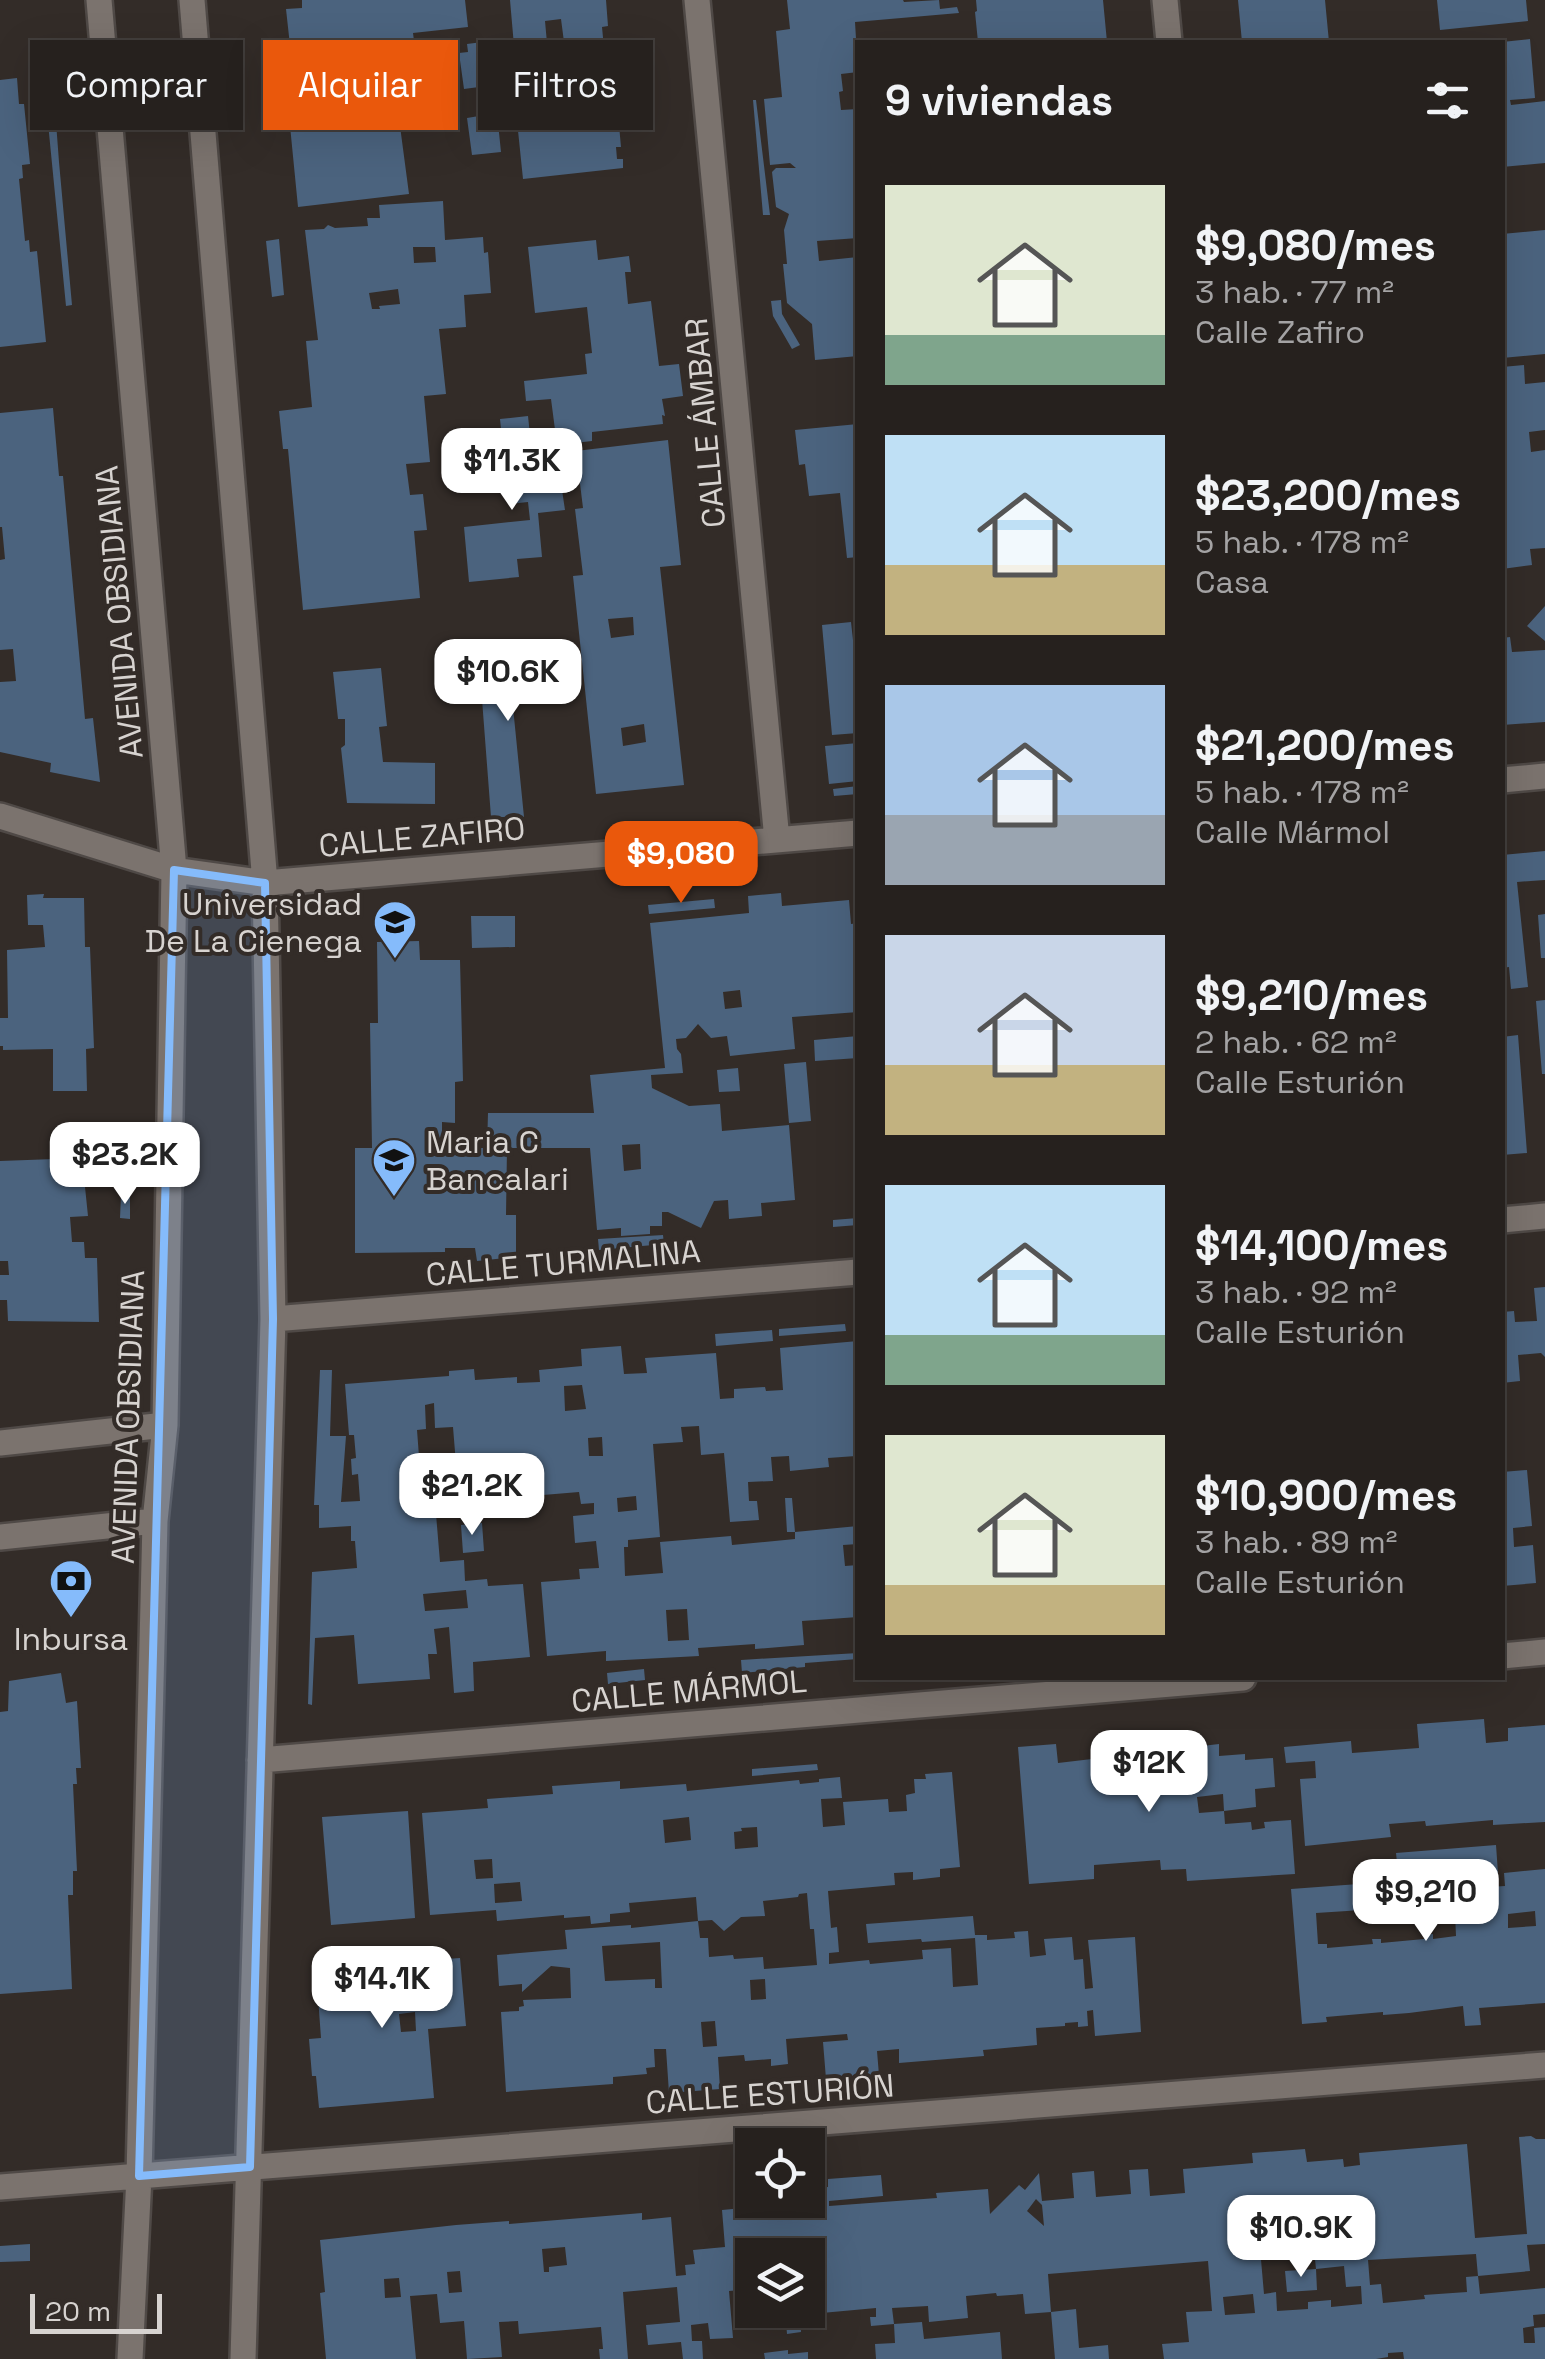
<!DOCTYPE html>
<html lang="es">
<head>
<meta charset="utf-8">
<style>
	:root { --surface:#26211e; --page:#322e2b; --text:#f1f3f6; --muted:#a4a3a4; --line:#423e3c; --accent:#ea580c }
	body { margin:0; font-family:"Space Grotesk",sans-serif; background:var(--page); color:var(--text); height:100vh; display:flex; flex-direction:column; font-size:38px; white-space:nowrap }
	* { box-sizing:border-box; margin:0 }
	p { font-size:32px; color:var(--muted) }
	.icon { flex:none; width:55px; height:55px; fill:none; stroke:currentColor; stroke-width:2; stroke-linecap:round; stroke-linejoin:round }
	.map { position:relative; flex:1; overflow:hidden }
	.panel { position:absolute; left:855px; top:40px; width:650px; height:1640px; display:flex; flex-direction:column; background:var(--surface); border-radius:0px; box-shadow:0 10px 40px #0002,0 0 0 2px var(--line) }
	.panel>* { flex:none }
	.top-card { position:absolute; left:30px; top:40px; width:675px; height:90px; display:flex; gap:20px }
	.tools { position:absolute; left:735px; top:2128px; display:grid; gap:20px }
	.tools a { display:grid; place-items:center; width:90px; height:90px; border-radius:0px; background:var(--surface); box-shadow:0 10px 40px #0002,0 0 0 2px var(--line); font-size:50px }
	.scale { position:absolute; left:30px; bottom:25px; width:132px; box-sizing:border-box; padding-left:10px; border:5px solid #d7d3d0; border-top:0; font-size:28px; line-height:35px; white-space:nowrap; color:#d7d3d0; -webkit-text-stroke:8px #332c28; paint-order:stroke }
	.price { position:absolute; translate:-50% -85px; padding:0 22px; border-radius:20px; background:#fff; color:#222; font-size:32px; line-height:65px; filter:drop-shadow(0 2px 5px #0008) }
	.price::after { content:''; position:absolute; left:50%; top:60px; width:30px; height:22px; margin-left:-15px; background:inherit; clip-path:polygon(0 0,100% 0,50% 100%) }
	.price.on { background:var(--accent); color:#fff }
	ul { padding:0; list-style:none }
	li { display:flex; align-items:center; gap:30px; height:250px; padding:0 30px }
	li span { display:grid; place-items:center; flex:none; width:280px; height:200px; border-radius:0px; color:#555 }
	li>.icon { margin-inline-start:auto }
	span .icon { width:120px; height:120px; fill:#fffc; stroke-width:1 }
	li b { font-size:42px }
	h2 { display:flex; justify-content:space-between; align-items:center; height:120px; padding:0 30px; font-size:42px }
	.chip { padding:0 35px; border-radius:0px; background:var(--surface); box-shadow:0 10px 40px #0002,0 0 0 2px var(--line); font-size:35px; line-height:90px }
	.chip.on { background:var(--accent); color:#fff }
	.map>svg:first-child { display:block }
</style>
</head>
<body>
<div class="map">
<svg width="1545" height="2359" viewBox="0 0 1545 2359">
	<rect width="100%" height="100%" fill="#332c28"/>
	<path fill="#4b637e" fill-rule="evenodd" d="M302,0h163l3,27 -55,6 2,16 -4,1 1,9 -21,2 6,66 3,-1 9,68 -111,13 -13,-132 8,-2 -7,-64 16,-1z
		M510,0h96l2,26 -6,1 2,21 6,-1 6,68 4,-1 1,11h-2l2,22h-5l1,12h6v9l-100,11 -6,-58 -19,2 3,29 -29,3 -5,-37 30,-5 -1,-11 19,-2 -5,-53 4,-1zM561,19l3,23 -17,1 -2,-22z
		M787,0h116l1,2 35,-2 1,9 17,-2 2,6 -104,9 3,50 -17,2 2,17 -4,1 2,18 17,-1v129l-41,3 2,20 39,-4v99l-43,4 -3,-36 -25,-21 -4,-39h4l-3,-34 5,-16 -13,-7 -4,-35 4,-4h20l-6,-5 -20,2 -6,-66 18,-2 -6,-66 14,-2z
		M976,0h127l4,42h-129l-3,-30 2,-1z
		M1238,0h87l4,42h-87z
		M1437,0h89l2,21 -88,9z
		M1530,39l5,59 -25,2 1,5 34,-4v62l-43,4v-125z
		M490,41l4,44 -30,4 -5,-36 9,-1 -1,-8z
		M17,78l2,26h5l6,60 -8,1 1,13 -4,1 6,62 4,-1 1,12 7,-1 9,91 -46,5v-267z
		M53,85l2,21 -8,1 -2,-21z
		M753,100h3l14,115h-7z
		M56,122l3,40 13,143 -6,1 -18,-183z
		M443,201l2,39 38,-3 1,16 4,-1 3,41 -27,2 2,32 -27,2 7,65 -22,2 6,66 -24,2 4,31 13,-1 4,36 -13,1 6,67 -117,12 -15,-161h-5l-4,-38 33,-4 -6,-66 12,-1 -13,-110 19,-1 4,-4 7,3 33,-2 -1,-8h13l-1,-13zM413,247h22l1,15 -22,1zM398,289l2,15 -21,2 1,3h-8l-3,-16z
		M1545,230v124l-43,4v-124z
		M279,239l5,56 -12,2 -6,-56z
		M596,240l2,20 31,-4 2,16h-6l3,32 23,-3 8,65 20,-2 4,32 -21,3 3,17 -3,-1 1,9 -71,8v9l-35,4 -6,-46 -25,2 -2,-20 63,-7 -2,-20 7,-1 -5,-46 -52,6 -7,-66z
		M781,300l1,14 18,31 -8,4 -19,-33 -2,-15z
		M1524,365l1,19 20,-2v48l-16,2 2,20 14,-2v98l-15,1 2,16 -30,4v-202z
		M53,408l6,68h4l22,243 8,-1 7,64 -50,-10 1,-9 -51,-11v-70l16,-1 -3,-32 -13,1v-90l5,-1 -3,-32h-2v-114z
		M528,416l8,76 26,-2 3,20 -27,3 4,44 -25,2 2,18 -50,5 -5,-55 66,-7 -2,-18 -19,2 -9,-85z
		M858,424v133l-11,1 -7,-65 -31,3 -4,-32 -6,1 -4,-35z
		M668,440l13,125 -21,2 24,218 -88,9 -23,-218 10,-1 -8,-66 8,-1 -7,-57zM633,617l1,18 -23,3 -3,-19zM644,724l2,18 -23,4 -2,-18z
		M1545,606v35l-18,-15z
		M851,622l2,18h5v93l-26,2 -10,-110z
		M1510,637l2,15 33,-2v72l-43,3v-87z
		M552,653l3,32 -41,4v7l-2,1 12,120h-33l-12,-157z
		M381,668l6,58 -8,1 4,35 52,1v41l-88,-1 -6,-55 4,-3v-26h-7l-5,-47z
		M858,743v38l-29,3 -4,-38z
		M858,786v8l-24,2 -1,-7z
		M1545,851v29l-28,2 11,105 -17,2 -2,-22 -7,1v-113z
		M781,893l1,13 67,-6 2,24 7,-1v89l-66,5 3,32 -65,7 -3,-20 -16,2 -13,-14 -12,14 -10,1 1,10 4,5 2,19 -32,2 1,13 37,18 31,-2 2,27 67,-6 6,75 -34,3 1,13 -33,3 -1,-19 -14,1 -13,27 -33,-16h-6v14h-12v8l-29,2v-8l-24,2 -7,-82h-83l-1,67h10v42l-39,4 -2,-13h-30v4l-90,1v-105h17l-2,-125h8l-1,-81 42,-1 1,19h40l3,121 -8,1v41l-13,-1v26h45l1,-35h106l-4,-38 75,-7 -15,-145 99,-10 -1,-17zM740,990l2,17 -17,2 -2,-17zM640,1144l1,25 -17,2 -2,-26z
		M44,894l-1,4h41l1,49h5l4,101 -8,1 1,42h-34v-42l-50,1v-4h-3v-28h8l-1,-68 38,-3 -2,-22h-15l-1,-30z
		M714,899l1,9 -66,6 -1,-9z
		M1545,914v44h-4l-3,-43z
		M471,916h44v31l-43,1z
		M1545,1000v74h-3l-6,-73z
		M1518,1035l9,118 -25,2v-118z
		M858,1036v22l-43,3 -1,-21z
		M806,1062l5,59 -22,2 -5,-59z
		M738,1068l2,23 -21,1 -2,-22z
		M82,1158l6,58 -18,1 2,25h12l1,16h12l2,64 -91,-1 -1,-21h-7v-25h9l-1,-14h-8v-100z
		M121,1195l9,1v23l-10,-1z
		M858,1218v7l-25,2v-7z
		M663,1235l1,9 -65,6 -1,-11z
		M1545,1287v70l-4,-4 -23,2 2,26 -18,2v-71l12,-1 1,11 22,-1 -3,-33z
		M845,1324l1,7 -67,5v-7z
		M772,1330l1,11 -57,5 -1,-12z
		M858,1341l-2,115 -28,2 1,9 -39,4 -1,-15 -18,1 2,24 -25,1 1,19h8l2,19 -29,2 -6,-69 -23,2 -2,-29 -18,1 2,15 -30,2 7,93 -32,3v7h-4l1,29 38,-3 -3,-31 71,-6 1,9 63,-6v-7l63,-6v18l-15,1 2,21 13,-1v52l-56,4 2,24 -49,4v-5l-57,4 1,8 -93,5v-10l-59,5 -6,-74 39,-3 -1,-10 20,-1 -3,-27 -21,2 -2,-27 21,-2v-11l-13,1 -2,-12 -36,3v8l-16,1 -2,-21 -67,6 -5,-62 -18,1 -1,-25 -9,2 1,24 -9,1 5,66 36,-3 2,19 -24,2 4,48 24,-2 1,21 22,-2 1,7 35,-2 7,73 -57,5 1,29 -20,2 -5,-66 -15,2 3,25h-9l2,25 -72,5 -4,-49 -39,3 -3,67 -4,-1 4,-132 45,-4 -2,-27h-4v-15l-32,2v-23h-5l6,-135h12l-2,66h16l-5,66 19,-1 -2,-27 -6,1 -1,-16 5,-1 -2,-23h-5l-4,-51 104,-8v-5l25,-2 1,11 42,-3v6l23,-1 -1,-12 43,-4 -1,-17 40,-3 3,28 23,-1 -2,-15 71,-5 4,46 14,-1v-9l31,-2 1,4 17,-1 -3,-42zM582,1385l4,24 -21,2 -1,-25zM602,1437l1,19h-14l-1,-18zM636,1496l1,14 -19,2 -1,-14zM466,1590l2,18 -43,3 -2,-17zM687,1609l2,31 -21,1 -2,-31z
		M1527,1470l5,56 -19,2 1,19 19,-2 3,38 -34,3v-114z
		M785,1498h7l3,34h-8z
		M482,1523l2,28 -21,2 -2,-28z
		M858,1653v6l-53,4v4l-63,6 -1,-13z
		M644,1669l1,11 -37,4 -1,-11z
		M61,1673l5,30 11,-2 4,67h-5l1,16h-4l4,87h-4v24h-5l4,94 -72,5v-282l8,-1 1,-30z
		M1484,1719l2,24 22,-2v-13l37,-3v97l-52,3v-5l-67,6 -1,-5 -36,3 2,13 -86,9 -5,-67 16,-1 -1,-17 -29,2 -2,-16 67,-6 1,12 67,-5 -2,-24z
		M1056,1744l2,19 161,-19v12l26,-2v6l28,-2 2,29 -20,2 1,18 -32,4 1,13 26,-2 1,8 13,-2 -1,-6 27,-2 4,54 -108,7 -1,-12 -25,1 -1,-10 -66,5v14l-65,5 -11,-137zM1179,1757l1,16 -27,2 -2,-16zM1223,1794l1,17 -25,2 -2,-16z
		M817,1764l1,6 -66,6v-7z
		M952,1772l8,95 -20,2v8l-27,3v-8l-19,1 1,12 -67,6 3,37 6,-1 2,25 -10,1v11l40,-4 1,4 53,-5 -1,-9 29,-2 2,39 25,-2 -3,-47 -53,4 -1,-3 -53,4 -2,-19 107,-8 2,19h12v5l28,-2 -1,-6 14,-1 2,26 16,-2 -2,-16 28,-2 2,23 9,-1 2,30 8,-1 -5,-48 47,-3 6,95 -46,4 -2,-26 -6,1 1,15 -10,1v-5l-13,1v3l-29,2 1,17 -54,5 1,6 -85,7v-14l-22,2 2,24 -53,4 -3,-37 25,-2 -1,-6 -61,5 2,25 -17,2v-7l-26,2 -1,-6 -26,2 2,32 -51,4 -3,-44h-12l1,18 -9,1 1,6 -34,3v7l-107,8 -5,-80 18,-1v-4l5,-1 -1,-6 48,-2 -1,-30 -19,-2 -29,26v-8l-23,2 -2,-31 70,-6 -2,-19 66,-5v3l67,-7 2,17h8l1,19 24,-2 1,4 29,-2 1,12 53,-4 -3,-36h-4l-3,-36 -8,1 -1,3 -35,4 2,15 -24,1 -17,14 -12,-11 -14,1 -2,-24 -67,6 1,9 -20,2v8l-19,2 -1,-8 -26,2v-3l-67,6 -1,-11 -66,5 -8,-102 66,-5 -1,-9 66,-5 -1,-8 68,-5v8l66,-5 1,7 112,-11 1,4 19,-2v-3l21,-2 2,21 -21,1 2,28 22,-2 -2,-23 45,-3 1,13 18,-1 -1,-16 9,-2 -1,-14h12l-1,-5zM689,1817l2,23 -26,3 -2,-23zM757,1827l1,20 -23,2 -1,-17 8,-1 -1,-3zM492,1859l1,19 -17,1 -2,-19zM520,1882l2,19 -27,2 -1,-19zM660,1942l2,46h-7v-9l-50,2 -3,-35zM765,1979l1,20 -15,1 -1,-20zM715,2021l2,25 -14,1 -2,-25z
		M408,1811l7,107 -84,7 -9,-108z
		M1496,1845l2,28 -46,3 2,26 -67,9 -10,1 1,-3 -62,4 2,31h9v4l46,-4 -1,-5h9v4l43,-4v-4l9,-1v5l23,-3 -1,-23 36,-3 -2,-23 16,-1 -1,-13 41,-4v134l-66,5 2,17 -16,1 -2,-20 -54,7 -26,2v-3l-57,5 1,5 -25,2 -11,-135 108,-8 -3,-28zM1535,1911l1,15 -28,2v-14z
		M460,1958l6,68 -38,3 6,69 -115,10 -3,-32h-4l-3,-37 12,-1 -5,-68 56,-5 1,22 22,-2 -2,-22zM415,2012l1,19 -15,1 -2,-18z
		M1531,2136l5,3h9v105l-18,1 3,26 -52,5 -2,-22 -108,6 2,25 11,-1 2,19 42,-4 -1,-4 43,-3 -1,-15 12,-1 2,18 65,-6v26l-12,1 1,11 -11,2 1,15h11l-1,-15 11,-1v32h-141l-1,-7 -15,1v4l-12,2h-212l-2,-15 27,-2 -3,-30 26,-1 -4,-50 -160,13 3,38 -26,2 -2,-20 -26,2 -1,-3 -30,3 2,22 -39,4 -1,-16 -36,2 2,16 -23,2 -1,-9h6v-9l-76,7 1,17 -14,2 -2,-24h23v-55h-56v34l-23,2 4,47 -23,1 -2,-16 -17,2 1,16h10l1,18h-20l-2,-17 -33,3 -2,-20 34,-3 -3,-35 -54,5 5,67h-28l-1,-10h4l-2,-22 -82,7 -1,-13 -19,1 3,35 -35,2 -3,-38 -24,2 -3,-29 -27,2 6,63h-90l-6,-66 5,-1 -5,-52 136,-15 53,-4v3l133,-11v7l29,-3 5,59 10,-1 -1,-10 10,-1 -2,-14 32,-3 -3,-37 54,-5v-5h32v-12l20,-1v-8l53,-4 2,21 -54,5v5l108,-8 -1,-5 52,-4 2,25 29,-29 6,5 14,-17 3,28 32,-3 -2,-25 22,-2 2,26 35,-3 -2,-24 19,-1 2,27 35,-3 -2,-24 70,-6 -1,-10 53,-4 2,13 36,-3 1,8 16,-2 -1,-12 108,-9 8,94 52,-4 -8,-97zM1036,2199l6,6 2,21 -17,-15zM1311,2221l5,48 28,-3 2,21 15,-1 1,18 -31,3v-7l-23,2v7l-31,2 -1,-19 -12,2 -6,-69zM565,2247l2,18 -18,2v5h-5l-2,-23zM460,2271l2,21 -13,1 -2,-21zM399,2278l2,19 -16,1 -1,-19zM1253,2294l2,19 -30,2 -2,-18z
		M30,2244v17l-30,1v-16z
		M1316,2269l1,21 -30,2 -2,-21z
		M1076,2309l3,39 29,-3 1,14h-54l-4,-47z
		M922,2322l2,17 76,-7 2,27h-126l-1,-15 20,-1 -1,-19z
		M788,2350v4l20,-2v7h-43l-1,-6z"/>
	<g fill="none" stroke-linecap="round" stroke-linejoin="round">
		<g stroke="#4f4946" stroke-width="30">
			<path id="minor" d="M99,0l75,870 -9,555 -10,96 -16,655 -9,183
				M192,0l73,883 8,436 -30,1040
				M697,0l80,840
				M1165,0l4,42
				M1502,780l43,-4
				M0,816l174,54 91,13 593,-50
				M1502,1220l43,-4
				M273,1319l585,-47
				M0,1443l165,-18
				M0,1537l155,-16
				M1502,1656l43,-4
				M260,1760l983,-82
				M0,2187l1545,-122"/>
		</g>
		<use href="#minor" stroke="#7b736e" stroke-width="25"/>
	</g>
	<path fill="#85bbfb" fill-opacity="0.2" stroke="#85bbfb" stroke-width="8" stroke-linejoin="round" d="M174,870l91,13 8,436 -23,848 -111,9z"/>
	<defs>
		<g id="university-pin" transform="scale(2.25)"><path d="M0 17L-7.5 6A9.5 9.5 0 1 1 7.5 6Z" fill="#85bbfb" stroke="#332c28"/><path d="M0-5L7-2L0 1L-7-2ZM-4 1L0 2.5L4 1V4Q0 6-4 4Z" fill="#111"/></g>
		<g id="school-pin" transform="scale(2.25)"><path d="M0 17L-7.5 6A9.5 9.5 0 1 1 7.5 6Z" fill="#85bbfb" stroke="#332c28"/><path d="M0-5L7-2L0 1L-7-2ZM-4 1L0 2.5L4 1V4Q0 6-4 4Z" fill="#111"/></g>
		<g id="bank-pin" transform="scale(2.25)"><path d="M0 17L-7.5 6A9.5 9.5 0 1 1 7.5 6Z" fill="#85bbfb" stroke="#332c28"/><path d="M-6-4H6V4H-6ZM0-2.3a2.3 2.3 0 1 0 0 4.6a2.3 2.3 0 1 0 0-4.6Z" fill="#111"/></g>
	</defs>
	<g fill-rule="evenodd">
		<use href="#university-pin" x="395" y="922"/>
		<use href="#school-pin" x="394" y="1160"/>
		<use href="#bank-pin" x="71" y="1581"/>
	</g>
	<g text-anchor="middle" stroke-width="8" stroke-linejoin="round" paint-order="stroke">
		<g font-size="32" fill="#d7d3d0" stroke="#332c28">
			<text transform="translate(705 423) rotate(-95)" y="11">CALLE ÁMBAR</text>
			<text transform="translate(119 612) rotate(-95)" y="11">AVENIDA OBSIDIANA</text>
			<text transform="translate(422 837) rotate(-5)" y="11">CALLE ZAFIRO</text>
			<text transform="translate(563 1263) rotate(-5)" y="11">CALLE TURMALINA</text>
			<text transform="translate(128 1417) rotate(-88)" y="11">AVENIDA OBSIDIANA</text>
			<text transform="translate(689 1691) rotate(-5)" y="11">CALLE MÁRMOL</text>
			<text transform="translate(770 2094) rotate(-4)" y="11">CALLE ESTURIÓN</text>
		</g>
		<g font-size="32" fill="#d7d3d0" stroke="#332c28" text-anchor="end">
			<text x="362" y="915">Universidad<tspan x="362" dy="37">De La Cienega</tspan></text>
			<text x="426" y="1153" text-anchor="start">Maria C<tspan x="426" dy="37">Bancalari</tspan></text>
			<text x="71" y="1650" text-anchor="middle">Inbursa</text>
		</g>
	</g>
</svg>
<div class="tools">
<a><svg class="icon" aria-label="locate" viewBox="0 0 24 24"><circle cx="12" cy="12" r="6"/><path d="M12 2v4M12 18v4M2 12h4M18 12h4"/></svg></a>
<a><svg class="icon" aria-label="layers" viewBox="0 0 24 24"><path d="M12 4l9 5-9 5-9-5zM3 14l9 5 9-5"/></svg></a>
</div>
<div class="scale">20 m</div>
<b class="price" style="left:512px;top:513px">$11.3K</b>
<b class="price" style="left:508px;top:724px">$10.6K</b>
<b class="price on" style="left:681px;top:906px">$9,080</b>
<b class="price" style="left:125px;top:1207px">$23.2K</b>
<b class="price" style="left:472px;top:1538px">$21.2K</b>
<b class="price" style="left:1149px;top:1815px">$12K</b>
<b class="price" style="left:1426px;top:1944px">$9,210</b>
<b class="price" style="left:382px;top:2031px">$14.1K</b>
<b class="price" style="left:1301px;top:2280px">$10.9K</b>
<div class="top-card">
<a class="chip">Comprar</a>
<a class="chip on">Alquilar</a>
<a class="chip">Filtros</a>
</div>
<section class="panel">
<h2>9 viviendas<svg class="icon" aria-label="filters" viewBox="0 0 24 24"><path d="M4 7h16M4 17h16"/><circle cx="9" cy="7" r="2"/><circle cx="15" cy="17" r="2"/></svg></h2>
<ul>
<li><span style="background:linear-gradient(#dfe7d0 75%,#7fa58c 0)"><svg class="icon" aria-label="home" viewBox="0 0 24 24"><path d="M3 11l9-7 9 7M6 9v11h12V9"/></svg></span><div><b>$9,080/mes</b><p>3 hab. · 77 m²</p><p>Calle Zafiro</p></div></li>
<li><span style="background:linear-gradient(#bfe0f5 65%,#c2b280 0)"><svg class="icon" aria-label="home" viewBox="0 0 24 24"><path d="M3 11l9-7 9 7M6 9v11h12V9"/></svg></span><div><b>$23,200/mes</b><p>5 hab. · 178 m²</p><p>Casa</p></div></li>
<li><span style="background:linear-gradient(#a9c7e8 65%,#9aa5b1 0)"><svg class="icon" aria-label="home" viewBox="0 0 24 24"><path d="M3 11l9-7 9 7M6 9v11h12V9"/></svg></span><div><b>$21,200/mes</b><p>5 hab. · 178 m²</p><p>Calle Mármol</p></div></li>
<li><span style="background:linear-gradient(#c9d6e8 65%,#c2b280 0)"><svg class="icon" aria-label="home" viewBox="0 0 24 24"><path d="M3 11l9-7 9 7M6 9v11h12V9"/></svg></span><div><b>$9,210/mes</b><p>2 hab. · 62 m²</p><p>Calle Esturión</p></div></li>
<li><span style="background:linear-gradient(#bfe0f5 75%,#7fa58c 0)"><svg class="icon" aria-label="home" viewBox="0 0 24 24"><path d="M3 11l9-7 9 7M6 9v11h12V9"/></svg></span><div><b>$14,100/mes</b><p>3 hab. · 92 m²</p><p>Calle Esturión</p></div></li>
<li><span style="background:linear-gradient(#dfe7d0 75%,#c2b280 0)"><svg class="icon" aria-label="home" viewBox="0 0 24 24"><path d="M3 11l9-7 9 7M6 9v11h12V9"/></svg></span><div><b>$10,900/mes</b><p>3 hab. · 89 m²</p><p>Calle Esturión</p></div></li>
</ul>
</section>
</div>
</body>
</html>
